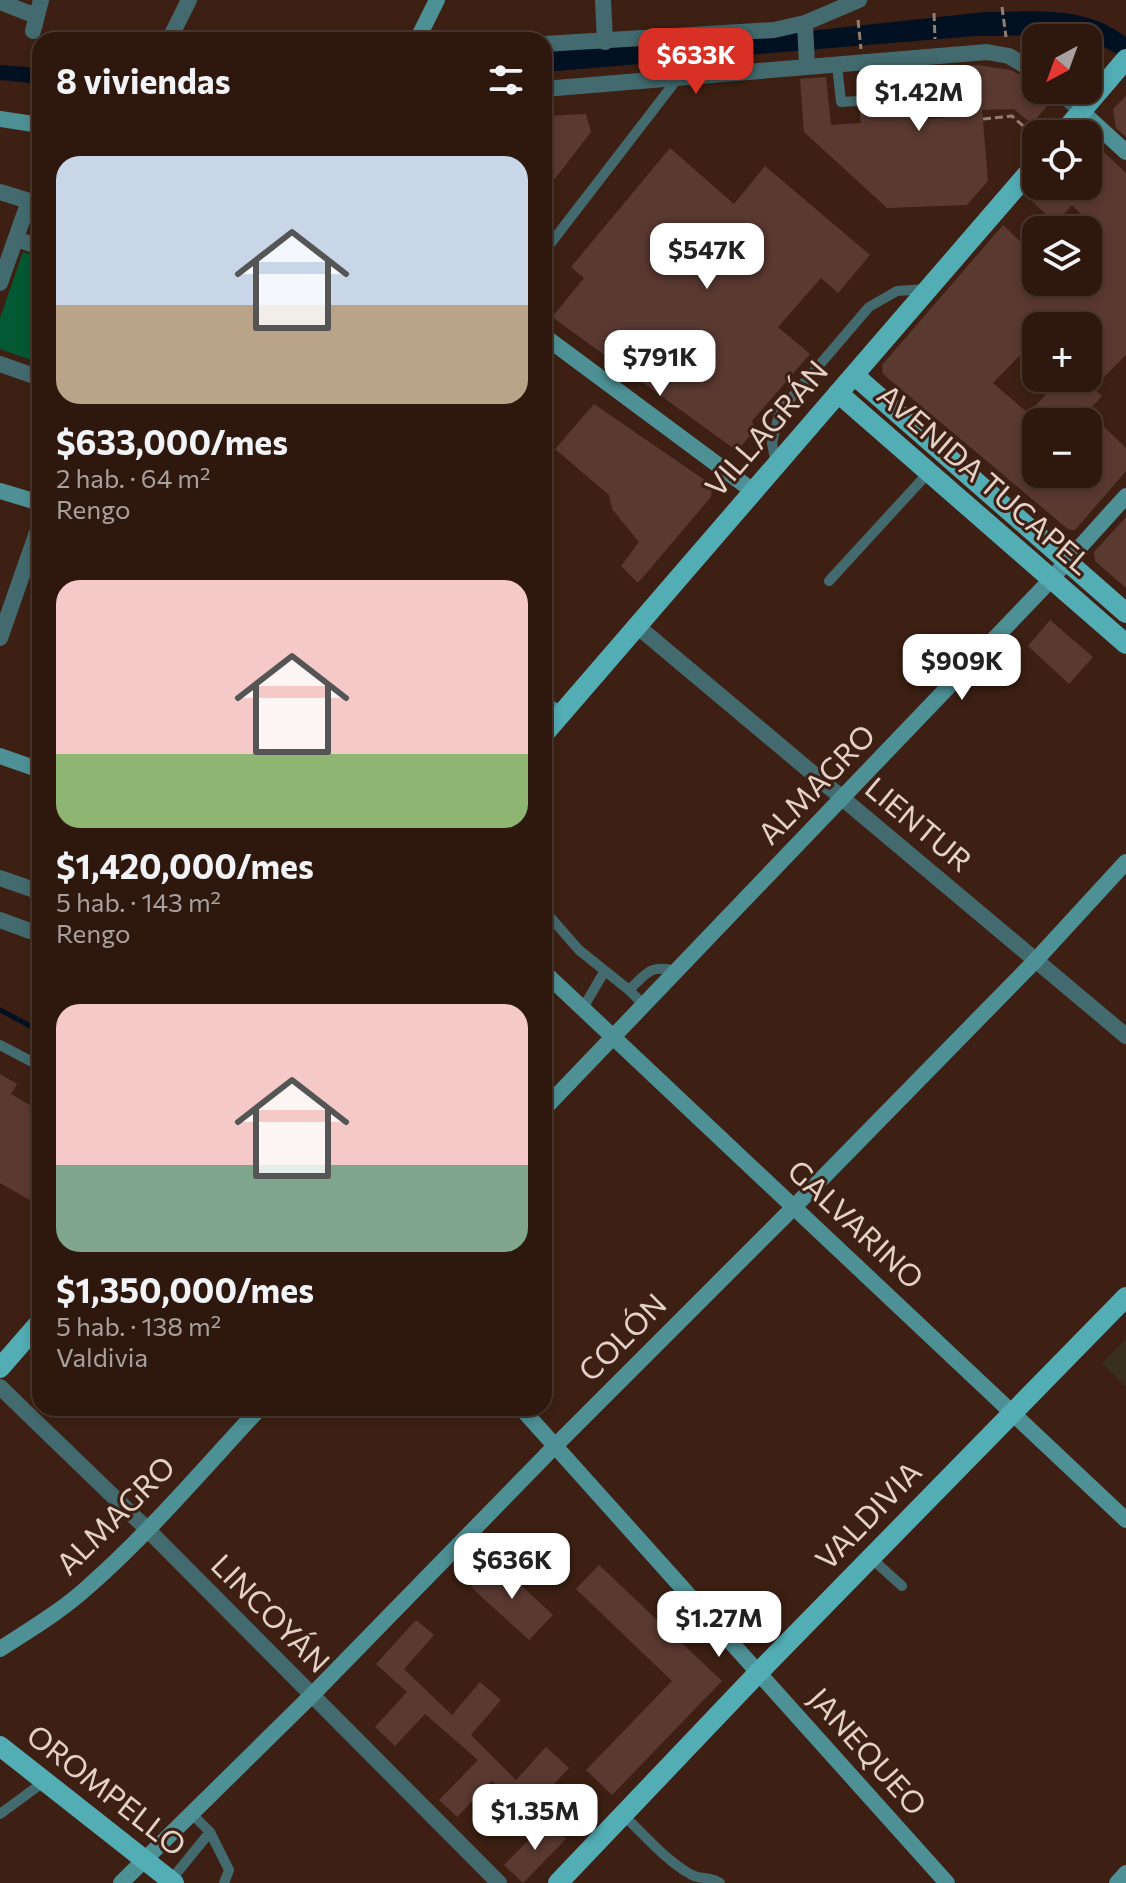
<!DOCTYPE html>
<html lang="es">
<head>
<meta charset="utf-8">
<style>
	:root { --surface:#2e180e; --page:#3a251c; --text:#f1f3f6; --muted:#a7a09e; --line:#49372e; --accent:#d93025 }
	body { margin:0; font-family:Commissioner,sans-serif; background:var(--page); color:var(--text); height:100vh; display:flex; flex-direction:column; font-size:30px; white-space:nowrap }
	* { box-sizing:border-box; margin:0 }
	p { font-size:26px; color:var(--muted) }
	.icon { flex:none; width:44px; height:44px; fill:none; stroke:currentColor; stroke-width:2; stroke-linecap:round; stroke-linejoin:round }
	.map { position:relative; flex:1; overflow:hidden }
	.side { position:absolute; left:32px; top:32px; width:520px; height:1384px; display:flex; flex-direction:column; background:var(--surface); border-radius:24px; box-shadow:0 4px 12px #0003,0 0 0 2px var(--line) }
	.side>* { flex:none }
	.needle { width:52px; rotate:221deg }
	.controls { position:absolute; left:1022px; top:24px; display:grid; gap:16px }
	.controls a { display:grid; place-items:center; width:80px; height:80px; border-radius:16px; background:var(--surface); box-shadow:0 4px 12px #0003,0 0 0 2px var(--line); font-size:40px }
	.price { position:absolute; translate:-50% -68px; padding:0 18px; border-radius:16px; background:#fff; color:#222; font-size:26px; line-height:52px; filter:drop-shadow(0 2px 4px #0008) }
	.price::after { content:''; position:absolute; left:50%; top:48px; width:24px; height:18px; margin-left:-12px; background:inherit; clip-path:polygon(0 0,100% 0,50% 100%) }
	.price.active { background:var(--accent); color:#fff }
	ul { padding:0; list-style:none }
	li { display:grid; align-content:center; gap:16px; height:424px; padding:0 24px }
	li span { display:grid; place-items:center; height:248px; border-radius:24px; color:#555 }
	li>.icon { margin-inline-start:auto }
	span .icon { width:144px; height:144px; fill:#fffc; stroke-width:1 }
	li b { font-size:34px }
	h2 { display:flex; justify-content:space-between; align-items:center; height:96px; padding:0 24px; font-size:34px }
	.map>svg:first-child { display:block }
</style>
</head>
<body>
<div class="map">
<svg width="1126" height="1883" viewBox="0 0 1126 1883">
	<rect width="100%" height="100%" fill="#3d2013"/>
	<path fill="#382f1f" d="M1126,1339v48l-24,-24z"/>
	<path fill="#025934" d="M23,252l17,5v106l-40,-14v-31z"/>
	<path fill="#021121" d="M985,12c51,0 98,-7 141,25v22l-38,-21 -16,-3 -96,1 -432,36v-23l219,-13z
		M0,65l40,3v16l-40,-4z"/>
	<g fill="none" stroke-linecap="round" stroke-linejoin="round">
		<path stroke="#021121" stroke-width="5" d="M0,1010l40,21"/>
	</g>
	<path fill="#5a3931" fill-rule="evenodd" d="M977,65l34,5 21,12 4,3v5l7,1 4,15 -12,14h-8l-13,-11 -32,1 6,71 -21,24 -80,3 -83,-76 -4,-53 26,-2 5,48 30,-2 -2,-14 6,-4 1,-5 -8,-7 -2,-18 53,-5 1,17 -7,4 -1,5 4,6 5,1 1,17 31,-2 -5,-50z
		M1126,96v41l-10,-9 -3,-19z
		M586,114l5,18 -47,61v-77z
		M1088,137l38,36v182l-33,33 9,8 -14,15 38,37v23l-51,59h-6l-186,-156 -1,-9 121,-140 22,21 11,-13v49h52v-61l-16,-16 -16,18 -29,-26 10,-11h51zM1036,326h52v52h-26l-34,35 -35,-30 32,-33 11,10zM1036,422h52v52h-52z
		M670,148l64,56 31,-38 105,89 -32,38 -17,-15 -43,49 32,27 -58,67 3,8 -16,20 -6,-1 -181,-131 32,-39 -13,-11z
		M594,404l118,81 -1,12 -73,86 -17,-17 18,-24 -27,-33 -3,-14 -54,-46z
		M1126,517v71l-31,-27 -1,-9z
		M1050,620l43,37 -24,27 -41,-38z
		M0,1074l17,10 -6,10 29,17v95l-40,-23z
		M495,1561l58,54 -24,25 -58,-53z
		M599,1565l123,116 -110,114 -26,-25 86,-89 -96,-92z
		M416,1620l18,15 -30,34 48,46 28,-33 21,18 -30,35 45,45 30,-33 23,21 -42,45 -35,-32 -35,36 -18,-17 39,-40 -53,-46 -30,32 -20,-19 32,-35 -31,-28z
		M547,1821l19,18 -43,44 -19,-18z"/>
	<g fill="none" stroke-linecap="round" stroke-linejoin="round">
		<path stroke="#947c72" stroke-width="3" stroke-dasharray="8 4" stroke-linecap="butt" d="M1002,7l4,30
			M934,13l1,26
			M858,20l3,29
			M983,119l29,-3 24,21"/>
		<path stroke="#436b6f" stroke-width="10" d="M837,65l4,37 17,-1
			M910,95l17,-1 -4,-36
			M544,252l134,-174
			M776,464l-4,-21 8,-32 89,-104 28,-16 30,-2
			M829,581l100,-109
			M544,910l35,40 50,40
			M544,928l8,-9
			M644,1005l-15,-15c18,-17 21,-26 47,-19
			M583,1008l21,-36
			M0,1045l40,21
			M871,1558l31,28
			M191,1813l19,19 19,38 -5,13
			M0,1814l45,-33
			M623,1815c21,19 42,45 67,59 9,6 21,2 30,9
			M171,1880l39,-48"/>
		<path stroke="#436b6f" stroke-width="16" d="M603,0l2,42
			M0,2l36,14
			M805,23l2,44
			M33,31l8,-31
			M169,40l20,-40
			M544,44l230,-14 31,-7 54,-23
			M544,89l443,-37 22,4 27,16
			M1058,90l23,21
			M0,192l29,9 -29,82
			M16,239l24,8
			M0,364l40,14
			M637,626l489,410
			M0,638l40,-114
			M0,878l40,14
			M0,920l30,11 5,-1 5,-7
			M0,1387l147,142 352,354"/>
		<path stroke="#4d9196" stroke-width="16" d="M417,40l20,-40
			M1081,111l45,41
			M0,119l40,6
			M544,336l209,155
			M0,491l40,12
			M544,705l17,9
			M0,756l40,14
			M544,972l582,548
			M544,1109l499,-521 83,-92
			M521,1408l426,475
			M0,1649c31,-20 63,-39 90,-64 61,-54 115,-118 170,-177
			M121,1883l191,-188 243,-249 240,-240 240,-245 91,-99
			M1117,1883l9,-10"/>
		<path stroke="#53adb5" stroke-width="20" d="M1062,134l64,-75
			M854,375l272,238
			M838,393l288,251
			M544,734l492,-570
			M0,1368l40,-46
			M0,1746l174,137
			M558,1883l200,-210 368,-376"/>
	</g>
	<g text-anchor="middle" stroke-width="6" stroke-linejoin="round" paint-order="stroke">
		<g font-size="30" fill="#e4d1c8" stroke="#3d2013">
			<text transform="translate(767 429) rotate(-49)" y="10">VILLAGRÁN</text>
			<text transform="translate(984 480) rotate(41)" y="10">AVENIDA TUCAPEL</text>
			<text transform="translate(817 785) rotate(-46)" y="10">ALMAGRO</text>
			<text transform="translate(918 825) rotate(40)" y="10">LIENTUR</text>
			<text transform="translate(855 1225) rotate(43)" y="10">GALVARINO</text>
			<text transform="translate(623 1338) rotate(-45)" y="10">COLÓN</text>
			<text transform="translate(116 1516) rotate(-45)" y="10">ALMAGRO</text>
			<text transform="translate(869 1516) rotate(-46)" y="10">VALDIVIA</text>
			<text transform="translate(270 1614) rotate(45)" y="10">LINCOYÁN</text>
			<text transform="translate(867 1752) rotate(48)" y="10">JANEQUEO</text>
			<text transform="translate(106 1791) rotate(38)" y="10">OROMPELLO</text>
		</g>
	</g>
</svg>
<div class="controls">
<a><svg class="needle" viewBox="-14 -14 28 28"><path d="M0-13l5 13h-10z" fill="#e53935"/><path d="M0 13l5-13h-10z" fill="#a7a09e"/></svg></a>
<a><svg class="icon" aria-label="locate" viewBox="0 0 24 24"><circle cx="12" cy="12" r="6"/><path d="M12 2v4M12 18v4M2 12h4M18 12h4"/></svg></a>
<a><svg class="icon" aria-label="layers" viewBox="0 0 24 24"><path d="M12 4l9 5-9 5-9-5zM3 14l9 5 9-5"/></svg></a>
<a>+</a>
<a>−</a>
</div>
<b class="price active" style="left:696px;top:96px">$633K</b>
<b class="price" style="left:919px;top:133px">$1.42M</b>
<b class="price" style="left:707px;top:291px">$547K</b>
<b class="price" style="left:660px;top:398px">$791K</b>
<b class="price" style="left:962px;top:702px">$909K</b>
<b class="price" style="left:512px;top:1601px">$636K</b>
<b class="price" style="left:719px;top:1659px">$1.27M</b>
<b class="price" style="left:535px;top:1852px">$1.35M</b>
<section class="side">
<h2>8 viviendas<svg class="icon" aria-label="filters" viewBox="0 0 24 24"><path d="M4 7h16M4 17h16"/><circle cx="9" cy="7" r="2"/><circle cx="15" cy="17" r="2"/></svg></h2>
<ul>
<li><span style="background:linear-gradient(#c9d6e8 60%,#b9a48a 0)"><svg class="icon" aria-label="home" viewBox="0 0 24 24"><path d="M3 11l9-7 9 7M6 9v11h12V9"/></svg></span><div><b>$633,000/mes</b><p>2 hab. · 64 m²</p><p>Rengo</p></div></li>
<li><span style="background:linear-gradient(#f6c9c9 70%,#8fb573 0)"><svg class="icon" aria-label="home" viewBox="0 0 24 24"><path d="M3 11l9-7 9 7M6 9v11h12V9"/></svg></span><div><b>$1,420,000/mes</b><p>5 hab. · 143 m²</p><p>Rengo</p></div></li>
<li><span style="background:linear-gradient(#f6c9c9 65%,#7fa58c 0)"><svg class="icon" aria-label="home" viewBox="0 0 24 24"><path d="M3 11l9-7 9 7M6 9v11h12V9"/></svg></span><div><b>$1,350,000/mes</b><p>5 hab. · 138 m²</p><p>Valdivia</p></div></li>
</ul>
</section>
</div>
</body>
</html>
